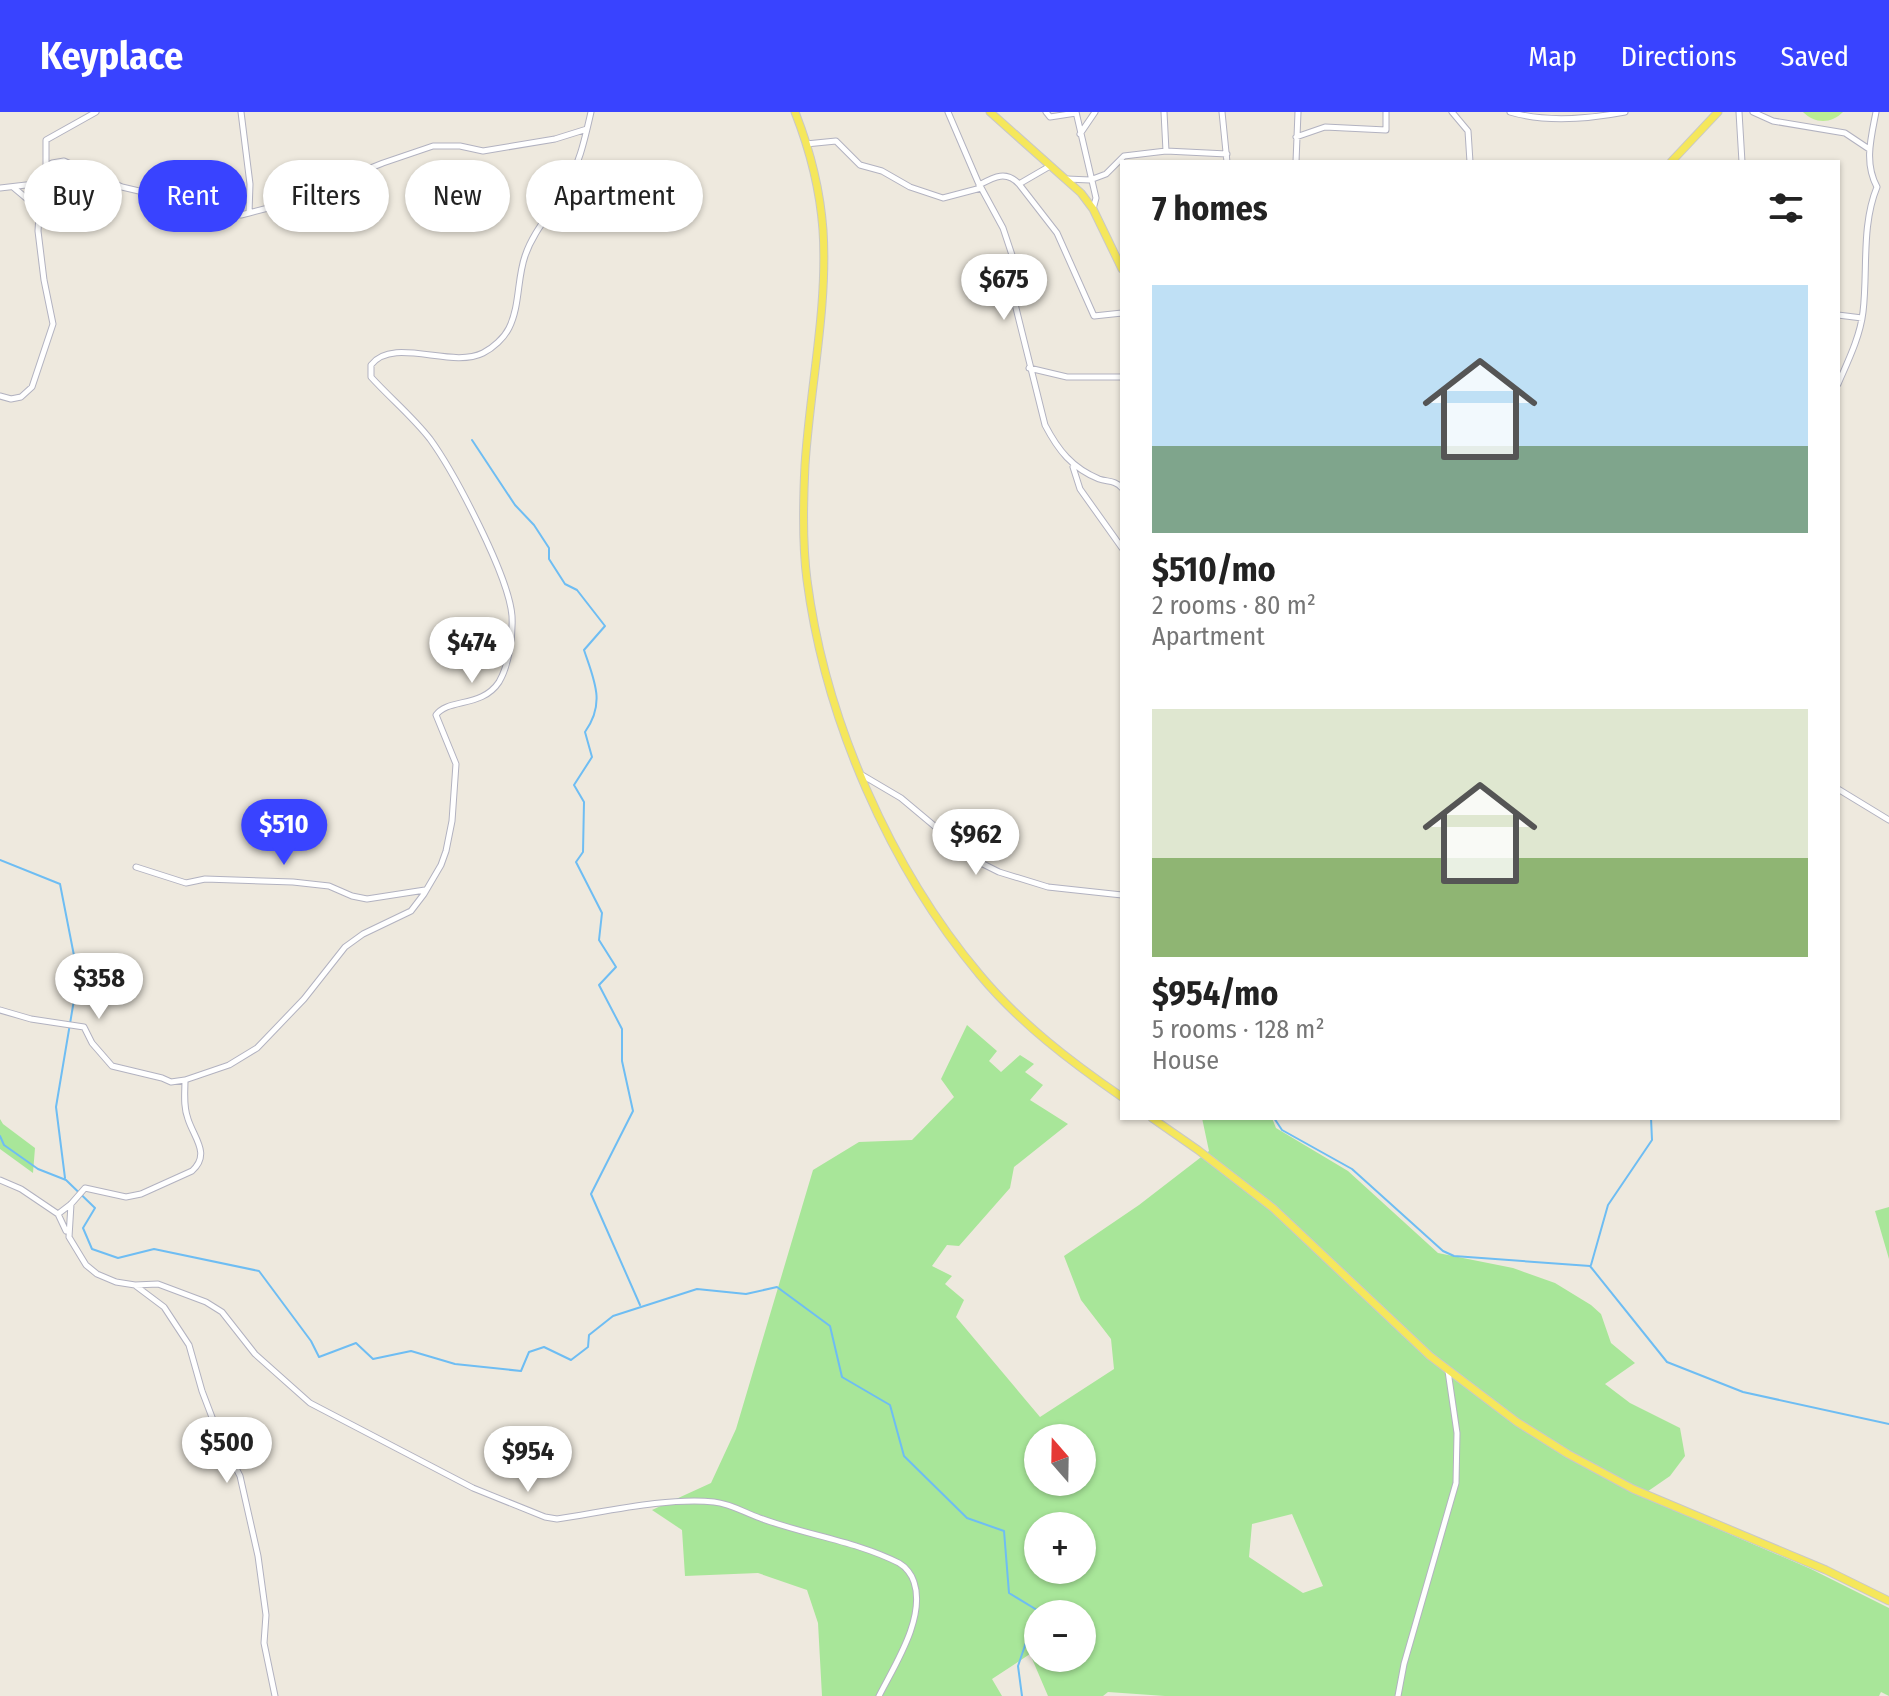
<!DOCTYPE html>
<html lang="en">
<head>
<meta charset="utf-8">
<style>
	:root { --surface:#fff; --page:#f2f2f2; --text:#222; --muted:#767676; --accent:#3943ff }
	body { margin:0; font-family:"Fira Sans Condensed",sans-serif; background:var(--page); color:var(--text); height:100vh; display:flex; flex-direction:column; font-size:30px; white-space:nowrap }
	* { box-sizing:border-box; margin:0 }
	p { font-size:26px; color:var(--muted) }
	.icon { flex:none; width:44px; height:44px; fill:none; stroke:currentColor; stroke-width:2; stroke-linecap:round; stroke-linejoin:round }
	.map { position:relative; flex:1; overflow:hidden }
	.details { position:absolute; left:1120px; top:48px; width:720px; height:960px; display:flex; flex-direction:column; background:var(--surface); border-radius:0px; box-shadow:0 2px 6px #0004 }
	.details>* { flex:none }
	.hud { position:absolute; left:24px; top:48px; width:760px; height:72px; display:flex; gap:16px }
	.needle { width:52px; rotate:340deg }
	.buttons { position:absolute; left:1024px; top:1312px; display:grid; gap:16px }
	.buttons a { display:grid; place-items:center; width:72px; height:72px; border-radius:50%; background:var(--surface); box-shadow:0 2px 6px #0004; font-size:40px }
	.price { position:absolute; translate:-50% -68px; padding:0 18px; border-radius:28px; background:#fff; color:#222; font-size:26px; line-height:52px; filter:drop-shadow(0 2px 4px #0008) }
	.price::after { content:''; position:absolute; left:50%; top:48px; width:24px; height:18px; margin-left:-12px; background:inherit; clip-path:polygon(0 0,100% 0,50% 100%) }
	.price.on { background:var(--accent); color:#fff }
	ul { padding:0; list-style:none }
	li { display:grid; align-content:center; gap:16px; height:424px; padding:0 32px }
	li span { display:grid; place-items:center; height:248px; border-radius:0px; color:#555 }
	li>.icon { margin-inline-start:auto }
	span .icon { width:144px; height:144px; fill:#fffc; stroke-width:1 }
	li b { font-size:34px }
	h2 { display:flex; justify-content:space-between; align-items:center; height:96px; padding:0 32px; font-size:34px }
	.chip { padding:0 28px; border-radius:36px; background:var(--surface); box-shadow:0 2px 6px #0004; font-size:28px; line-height:72px }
	.chip.on { background:var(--accent); color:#fff }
	header { display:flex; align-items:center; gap:48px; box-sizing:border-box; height:112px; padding:0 40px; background:var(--accent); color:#fff }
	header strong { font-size:38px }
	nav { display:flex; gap:44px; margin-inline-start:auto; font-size:28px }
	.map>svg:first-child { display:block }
</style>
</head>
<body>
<header>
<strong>Keyplace</strong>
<nav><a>Map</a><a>Directions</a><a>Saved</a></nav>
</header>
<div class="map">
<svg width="1889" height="1584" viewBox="0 0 1889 1584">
	<rect width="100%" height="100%" fill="#eee9de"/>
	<path fill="#a8e699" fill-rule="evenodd" d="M967,913l30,26 -8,10 12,11 19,-17 14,9 -9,8 18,13 -13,15 38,24 -54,43 -4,21 -51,58 -12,-1 -15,21 20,10 -7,8 19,16 -8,17 84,100 74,-48 -3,-30 -30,-39 -17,-44 75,-51 70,-54 -7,-33h70l4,10 72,43 90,82 75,15 42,15 36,22 10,9 10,29 24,20 -30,21 25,19 50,25 5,28 -15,20 -29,20 170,73 78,39v88l-8,-4 -2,4h-714l-57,-4 -5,4h-55l-18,-42 -38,25 10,17h-180l-4,-73 -11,-33 -49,-17 -73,3 -3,-46 -30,-20 59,-27 25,-54 77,-259 46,-28 53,-2 42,-43 -13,-18zM1038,1326h44v44h-44zM1292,1402l31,72 -20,7 -54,-36 3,-33zM1038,1414h44v44h-44zM1038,1502h44v44h-44z
		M0,1007l3,5 32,24 -2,25 -33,-24z
		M1889,1095v52l-14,-48z"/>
	<path fill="#bbed94" d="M1803,0h40c-12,12 -28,12 -40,0z"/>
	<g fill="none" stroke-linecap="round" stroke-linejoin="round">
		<path stroke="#6ebdf3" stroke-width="2" d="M472,328l43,65 19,20 15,23v11l16,25 12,6 28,36 -21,24c10,30 22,53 1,82l7,25 -18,28 10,17 -1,50 -7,10 26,51 -3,27 17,27 -17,18 23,44v32l11,50 -42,83 49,111
			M0,748l60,24 18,92 -22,131 9,71
			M1274,1006l8,12 70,39 91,82 11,5 136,10 77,96 76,30 146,32
			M0,1024l4,9 34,24 28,11 29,28 -12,20 9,21 26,9 36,-9 105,22 52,70 8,16 37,-14 17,16 38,-8 44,13 66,7 8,-19 15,-5 27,13 17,-13 1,-12 24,-19 84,-27 49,5 31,-7 53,39 12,51 48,28 14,51 63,62 37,13 5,62 28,17 -19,56 4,30
			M1591,1153l17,-60 44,-65 -1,-22"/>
		<g stroke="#b2b2c0" stroke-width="7">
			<path id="minor" d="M948,0l30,70 25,46 11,33 1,43 30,121c13,25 27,43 54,54 9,3 16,1 23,9
				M1046,0l4,5 26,-4
				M1076,0l20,86 -3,11
				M1222,0l5,50
				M1452,0l16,19 2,31
				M1510,0c37,11 78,7 115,0
				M1739,0l3,50
				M1753,0l20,9 72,12 24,16
				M1080,22l15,-22
				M1296,25l29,-10 61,3v-18
				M806,32l30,-3 24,24 22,6 28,16 33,11 38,-10
				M1166,39l61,3
				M1296,50l2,-50
				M46,53v-25l50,-28
				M1067,67l23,1 16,-6 18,-18 42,-5 -2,-39
				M1019,72l38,49 37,83 28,-3
				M979,73c15,-8 27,-15 40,-1l31,-18
				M13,75l25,21
				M0,76l26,-3 14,3
				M249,101l27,-7 107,-43 50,-17h27l23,5 72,-12 32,-10
				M1838,203l24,3
				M1029,256l38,9h55
				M1838,272c10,-23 22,-47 25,-72 5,-41 -2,-86 14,-125 -13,-24 -6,-49 -1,-75
				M0,284l11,3 10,-2 11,-10 21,-63 -9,-44 -6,-49 4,-61 10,-7 12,-2 58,26 119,28 8,-2 1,-29 -9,-72
				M1073,355l7,22 42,59
				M862,663l39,23 74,62 24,12 49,15 74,8
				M1838,677l51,31
				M136,755l50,16 19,-4 88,3 36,4 23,10 15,3 58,-9
				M0,898l31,9 53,8 8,16 20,23 50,12 9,4 14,-2
				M0,1068l21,9 37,25 13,-10 14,-16 41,9 15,-3 51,-23c19,-17 2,-33 -4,-52 -5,-13 -3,-26 -3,-39l44,-15 28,-17 47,-49 41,-52 18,-13 48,-23 13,-17 17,-29 5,-14 6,-30 4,-57 -20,-49c12,-17 46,-7 63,-33 10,-17 14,-46 13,-66 -3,-40 -58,-144 -82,-177 -18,-23 -40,-41 -59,-62v-12c22,-29 80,4 112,-12 10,-5 21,-15 26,-25 11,-22 8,-49 16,-72 8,-24 25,-42 38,-63 16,-28 21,-50 28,-81
				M71,1092l-2,33 17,28 11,9 19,8 19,3 23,-1 48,18 16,10 33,42 55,49 163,85 72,29 12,2c47,-7 111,-22 157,-17 18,2 31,11 46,16 45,17 96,23 139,45 7,4 13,12 15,19 12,36 -20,84 -35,114
				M58,1102l8,17
				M136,1174l28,21 25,38 13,46 16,42 22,43 18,80 8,59 -2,28 11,53
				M1398,1584l6,-32 52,-181 1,-50 -9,-62"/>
		</g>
		<g stroke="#c8c8c8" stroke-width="9">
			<path id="major" d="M795,0c15,38 25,77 28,118 5,78 -13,157 -18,235 -2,39 -3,77 2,115 18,139 83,288 173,395 40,48 91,87 142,122
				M990,0l91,81 12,16 29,60
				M1671,50l47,-50
				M1152,1006l46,32 75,58 157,148 87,66 51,32 65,35 193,81 63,31"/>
		</g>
		<use href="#minor" stroke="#fff" stroke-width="5"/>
		<use href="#major" stroke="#f5e75b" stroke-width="7"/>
	</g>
</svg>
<div class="buttons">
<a><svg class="needle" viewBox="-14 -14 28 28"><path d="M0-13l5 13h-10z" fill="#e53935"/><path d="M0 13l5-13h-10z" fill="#767676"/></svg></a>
<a>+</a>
<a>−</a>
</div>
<b class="price" style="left:1004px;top:210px">$675</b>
<b class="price" style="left:472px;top:573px">$474</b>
<b class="price on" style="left:284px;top:755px">$510</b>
<b class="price" style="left:976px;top:765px">$962</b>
<b class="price" style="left:99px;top:909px">$358</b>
<b class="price" style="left:227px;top:1373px">$500</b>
<b class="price" style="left:528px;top:1382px">$954</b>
<div class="hud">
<a class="chip">Buy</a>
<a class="chip on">Rent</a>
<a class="chip">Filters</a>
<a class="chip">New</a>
<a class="chip">Apartment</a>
</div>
<section class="details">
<h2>7 homes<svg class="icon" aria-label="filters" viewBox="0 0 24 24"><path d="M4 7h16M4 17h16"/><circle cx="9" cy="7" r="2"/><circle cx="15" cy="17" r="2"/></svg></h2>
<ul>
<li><span style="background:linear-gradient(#bfe0f5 65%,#7fa58c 0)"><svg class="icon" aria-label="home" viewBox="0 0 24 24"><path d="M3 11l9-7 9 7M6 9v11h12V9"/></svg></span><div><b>$510/mo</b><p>2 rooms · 80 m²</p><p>Apartment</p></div></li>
<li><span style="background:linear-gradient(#dfe7d0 60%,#8fb573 0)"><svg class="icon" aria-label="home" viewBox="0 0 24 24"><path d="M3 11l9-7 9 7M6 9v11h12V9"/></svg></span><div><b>$954/mo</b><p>5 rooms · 128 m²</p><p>House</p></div></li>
</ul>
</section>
</div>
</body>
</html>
